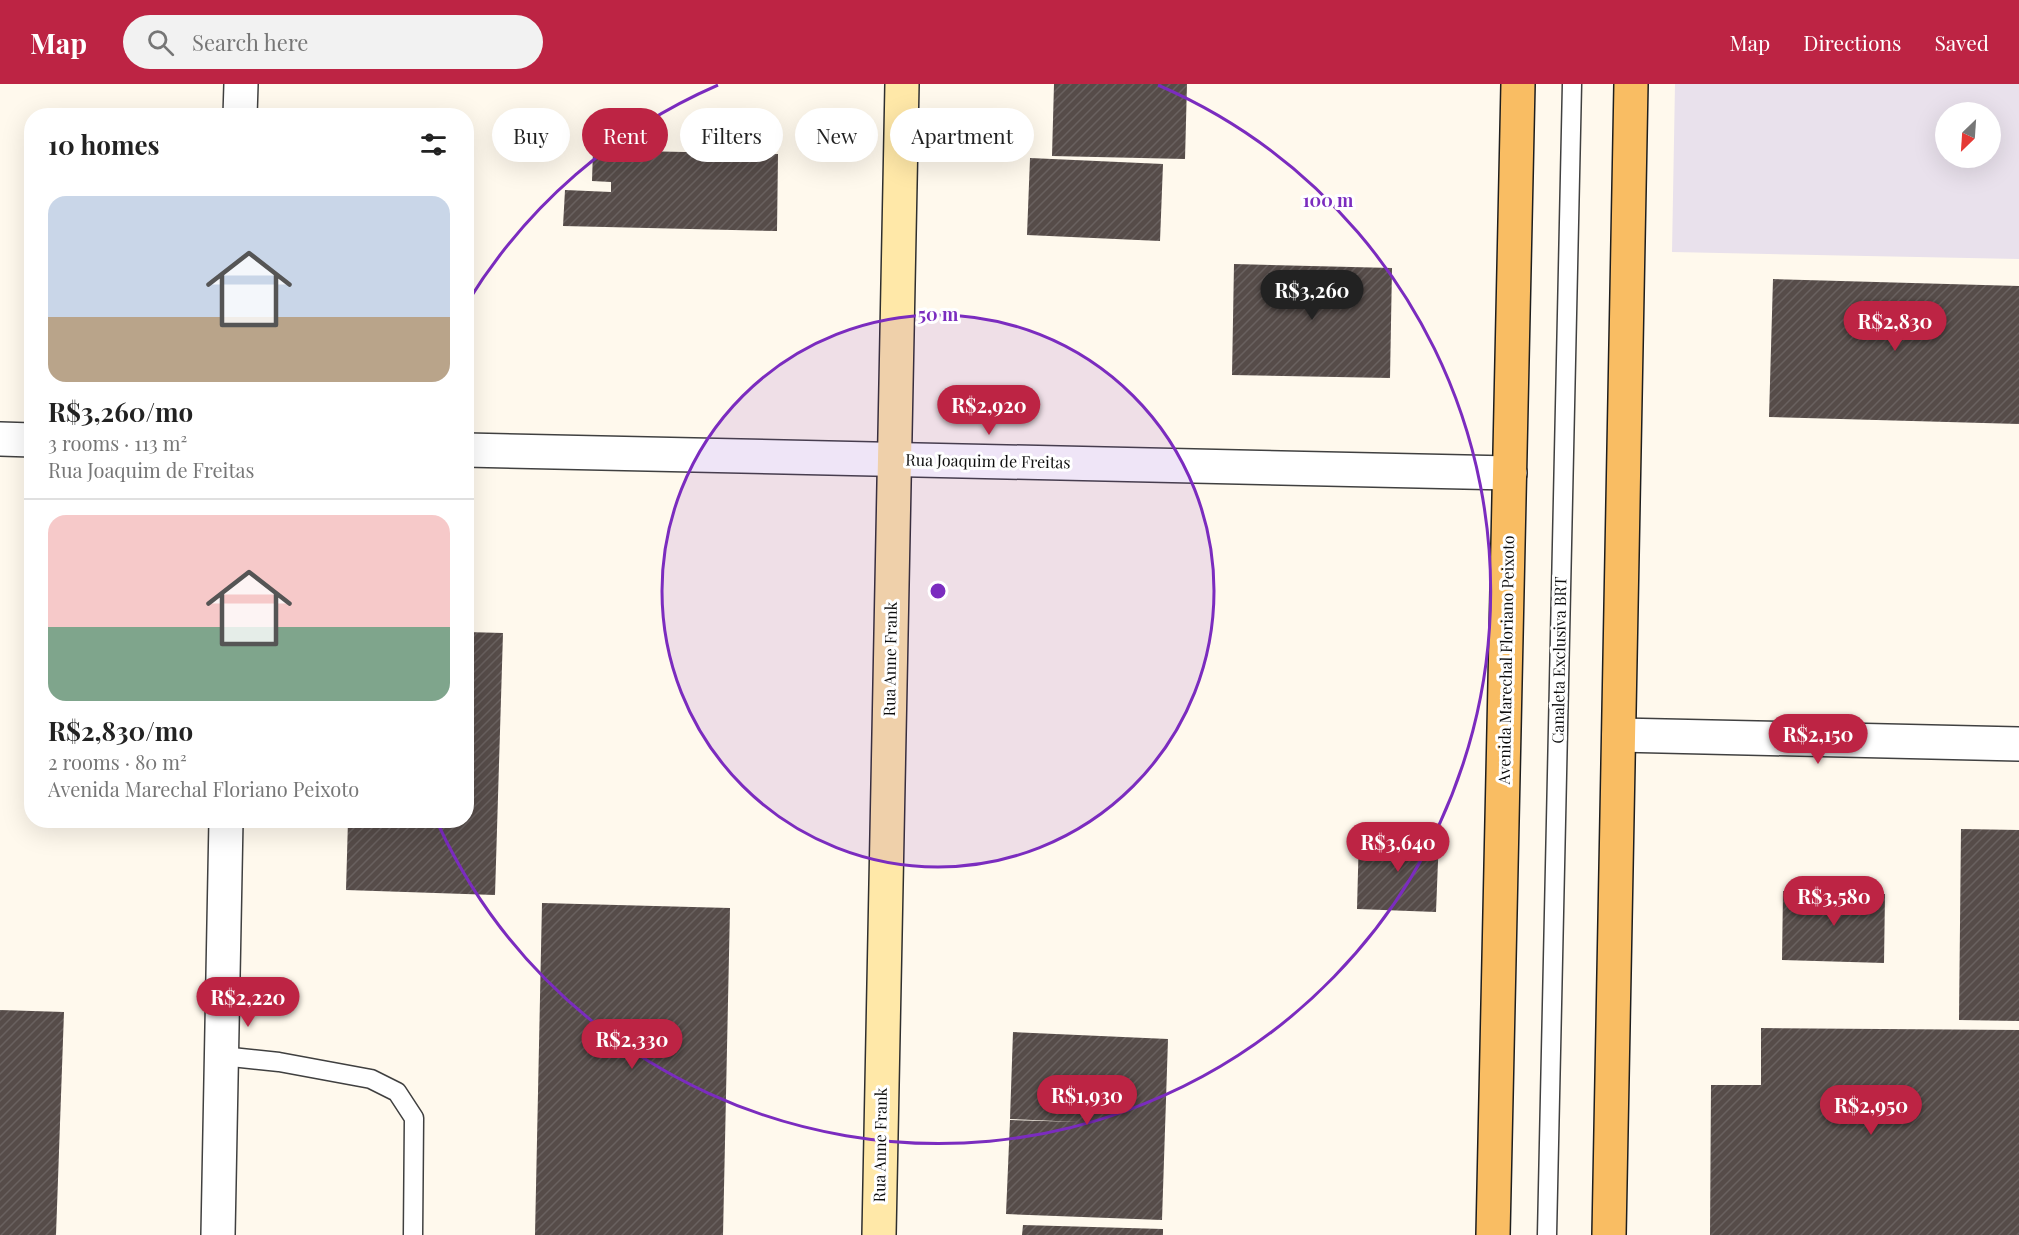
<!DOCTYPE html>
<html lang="en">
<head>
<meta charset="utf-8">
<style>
	:root { --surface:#fff; --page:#f2f2f2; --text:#222; --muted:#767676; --line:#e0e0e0; --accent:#bd2444 }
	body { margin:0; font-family:"Playfair Display",serif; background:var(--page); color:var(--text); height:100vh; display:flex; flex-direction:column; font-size:22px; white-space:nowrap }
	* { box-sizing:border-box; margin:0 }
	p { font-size:20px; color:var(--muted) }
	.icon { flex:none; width:33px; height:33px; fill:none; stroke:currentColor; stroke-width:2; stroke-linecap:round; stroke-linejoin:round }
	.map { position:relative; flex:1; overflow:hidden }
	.panel { position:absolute; left:24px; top:24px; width:450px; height:720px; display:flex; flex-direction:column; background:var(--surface); border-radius:24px; box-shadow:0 6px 24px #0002 }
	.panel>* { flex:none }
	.guide { position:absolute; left:492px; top:24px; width:570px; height:54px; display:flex; gap:12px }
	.needle { width:39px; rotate:205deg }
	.controls { position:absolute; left:1935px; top:18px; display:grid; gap:12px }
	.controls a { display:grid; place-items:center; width:66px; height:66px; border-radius:50%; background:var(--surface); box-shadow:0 6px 24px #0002; font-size:30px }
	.price { position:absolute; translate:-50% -51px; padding:0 14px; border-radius:21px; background:var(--accent); color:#fff; font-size:20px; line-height:39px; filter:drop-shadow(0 2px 3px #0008) }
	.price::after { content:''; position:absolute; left:50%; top:36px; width:18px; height:14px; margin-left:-9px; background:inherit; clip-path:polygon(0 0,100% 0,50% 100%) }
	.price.on { background:#222; color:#fff }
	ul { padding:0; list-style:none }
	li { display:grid; align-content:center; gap:12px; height:318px; padding:0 24px }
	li+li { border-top:2px solid var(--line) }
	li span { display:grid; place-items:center; height:186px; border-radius:18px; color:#555 }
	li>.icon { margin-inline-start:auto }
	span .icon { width:108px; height:108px; fill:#fffc; stroke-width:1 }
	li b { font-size:26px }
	h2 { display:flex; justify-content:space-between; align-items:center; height:72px; padding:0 24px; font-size:26px }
	.pill { padding:0 21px; border-radius:27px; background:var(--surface); box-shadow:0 6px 24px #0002; font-size:21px; line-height:54px }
	.pill.on { background:var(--accent); color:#fff }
	header { display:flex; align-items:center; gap:36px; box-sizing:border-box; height:84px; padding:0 30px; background:var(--accent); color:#fff }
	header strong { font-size:28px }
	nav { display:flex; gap:33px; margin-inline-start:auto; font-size:21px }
	.search { width:420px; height:54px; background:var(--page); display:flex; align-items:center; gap:15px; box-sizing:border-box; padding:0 21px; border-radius:33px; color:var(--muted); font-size:22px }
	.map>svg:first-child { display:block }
</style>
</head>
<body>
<header>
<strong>Map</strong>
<div class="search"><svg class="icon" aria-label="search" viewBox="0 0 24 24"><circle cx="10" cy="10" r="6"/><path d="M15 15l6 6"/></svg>Search here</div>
<nav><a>Map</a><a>Directions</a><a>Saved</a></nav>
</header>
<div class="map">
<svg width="2019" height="1151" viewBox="0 0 2019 1151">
	<defs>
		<pattern id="building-hatch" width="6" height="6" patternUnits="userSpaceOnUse" patternTransform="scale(1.5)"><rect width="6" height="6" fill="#564c49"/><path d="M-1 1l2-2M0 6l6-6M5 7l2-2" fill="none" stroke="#69615f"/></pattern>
	</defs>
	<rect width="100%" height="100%" fill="#fff9ed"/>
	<path fill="#e9e1ec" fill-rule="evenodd" d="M1675,0h344v175l-347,-7zM1946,28h44v46h-44z"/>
	<path fill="url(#building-hatch)" d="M1054,0h133l-2,75 -133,-3z
		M593,66l185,4 -1,77 -214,-5 2,-36 46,2v-10l-19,-1z
		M1030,74l133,6 -3,77 -133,-6z
		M1234,180l158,4 -2,110 -158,-3z
		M1773,195l246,7v138l-250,-7z
		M466,548l37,1 -8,262 -149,-5 2,-70h118z
		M1961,745l58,1v191l-60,-1z
		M1359,750l80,2 -3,76 -79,-3z
		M1783,807l102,3 -1,69 -102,-3z
		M542,819l188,5 -7,327h-188z
		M0,926l64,2 -8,223h-56z
		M1761,944l258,2v205h-309l1,-150h50z
		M1013,948l155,7 -6,181 -156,-6 4,-94 69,2 -69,-3z
		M1023,1141l140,4v6h-141z"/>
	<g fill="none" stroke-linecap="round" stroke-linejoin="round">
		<g stroke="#404040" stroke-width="21">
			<path id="service" d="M222,972l57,6 92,17 26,13 17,26 -1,117
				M1547,1151l25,-1151"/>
		</g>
		<g stroke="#404040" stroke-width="36">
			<path id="minor" d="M240,32l1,-32
				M0,355l32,1
				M466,366l1044,23
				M1619,651l400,9
				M218,1151l8,-415"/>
		</g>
		<g stroke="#2f2f2f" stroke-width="36">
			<path id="secondary" d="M879,1151l23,-1151"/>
		</g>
		<g stroke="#1e1e1e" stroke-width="36">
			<path id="primary" d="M1493,1151l25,-1151
				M1609,1151l22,-1151"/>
		</g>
		<use href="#service" stroke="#fff" stroke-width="18"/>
		<use href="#minor" stroke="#fff" stroke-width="33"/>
		<use href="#secondary" stroke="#ffe8a8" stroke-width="33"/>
		<use href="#primary" stroke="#f9bd63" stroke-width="33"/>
	</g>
	<circle cx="938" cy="507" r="276" fill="#7b2cbf" fill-opacity=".12"/>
	<g fill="none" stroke="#7b2cbf" stroke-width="3">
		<circle cx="938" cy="507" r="276"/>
		<path d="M467 219A552 552 0 0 1 718 1M1158 1A552 552 0 1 1 438 740"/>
	</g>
	<g text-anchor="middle" stroke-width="6" stroke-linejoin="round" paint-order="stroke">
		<g font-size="16" fill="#0d0d0d" stroke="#fff">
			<text transform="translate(988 377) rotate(1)" y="6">Rua Joaquim de Freitas</text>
			<text transform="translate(890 575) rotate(-89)" y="6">Rua Anne Frank</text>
			<text transform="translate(1506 576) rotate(-89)" y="6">Avenida Marechal Floriano Peixoto</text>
			<text transform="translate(1559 576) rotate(-89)" y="6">Canaleta Exclusiva BRT</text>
			<text transform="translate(880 1061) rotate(-89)" y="6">Rua Anne Frank</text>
		</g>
	</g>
	<circle cx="938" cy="507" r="9" fill="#7b2cbf" stroke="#fff" stroke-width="3"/>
	<g font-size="18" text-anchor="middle" font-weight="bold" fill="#7b2cbf" stroke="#fff" stroke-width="6" stroke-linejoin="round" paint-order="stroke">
		<text x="1328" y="123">100 m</text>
		<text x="938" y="237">50 m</text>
	</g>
</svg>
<div class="controls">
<a><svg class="needle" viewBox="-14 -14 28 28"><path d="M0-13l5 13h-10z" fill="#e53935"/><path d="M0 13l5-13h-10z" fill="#767676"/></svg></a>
</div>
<b class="price on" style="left:1312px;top:237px">R$3,260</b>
<b class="price" style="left:1895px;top:268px">R$2,830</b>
<b class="price" style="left:989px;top:352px">R$2,920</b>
<b class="price" style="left:1818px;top:681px">R$2,150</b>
<b class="price" style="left:1398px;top:789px">R$3,640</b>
<b class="price" style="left:1834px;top:843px">R$3,580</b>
<b class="price" style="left:248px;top:944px">R$2,220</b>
<b class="price" style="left:632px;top:986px">R$2,330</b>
<b class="price" style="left:1087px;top:1042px">R$1,930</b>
<b class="price" style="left:1871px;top:1052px">R$2,950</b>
<div class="guide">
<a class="pill">Buy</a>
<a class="pill on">Rent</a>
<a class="pill">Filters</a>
<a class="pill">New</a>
<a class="pill">Apartment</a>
</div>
<section class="panel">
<h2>10 homes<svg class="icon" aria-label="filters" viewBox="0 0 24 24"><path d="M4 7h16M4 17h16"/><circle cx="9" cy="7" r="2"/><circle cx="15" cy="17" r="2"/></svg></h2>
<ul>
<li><span style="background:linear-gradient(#c9d6e8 65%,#b9a48a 0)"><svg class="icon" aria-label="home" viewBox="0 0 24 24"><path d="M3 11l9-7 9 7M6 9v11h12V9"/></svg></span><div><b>R$3,260/mo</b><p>3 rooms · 113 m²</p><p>Rua Joaquim de Freitas</p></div></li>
<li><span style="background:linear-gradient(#f6c9c9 60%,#7fa58c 0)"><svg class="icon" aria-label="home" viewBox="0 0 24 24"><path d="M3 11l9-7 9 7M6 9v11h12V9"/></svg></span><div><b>R$2,830/mo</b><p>2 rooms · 80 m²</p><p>Avenida Marechal Floriano Peixoto</p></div></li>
</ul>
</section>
</div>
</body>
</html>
